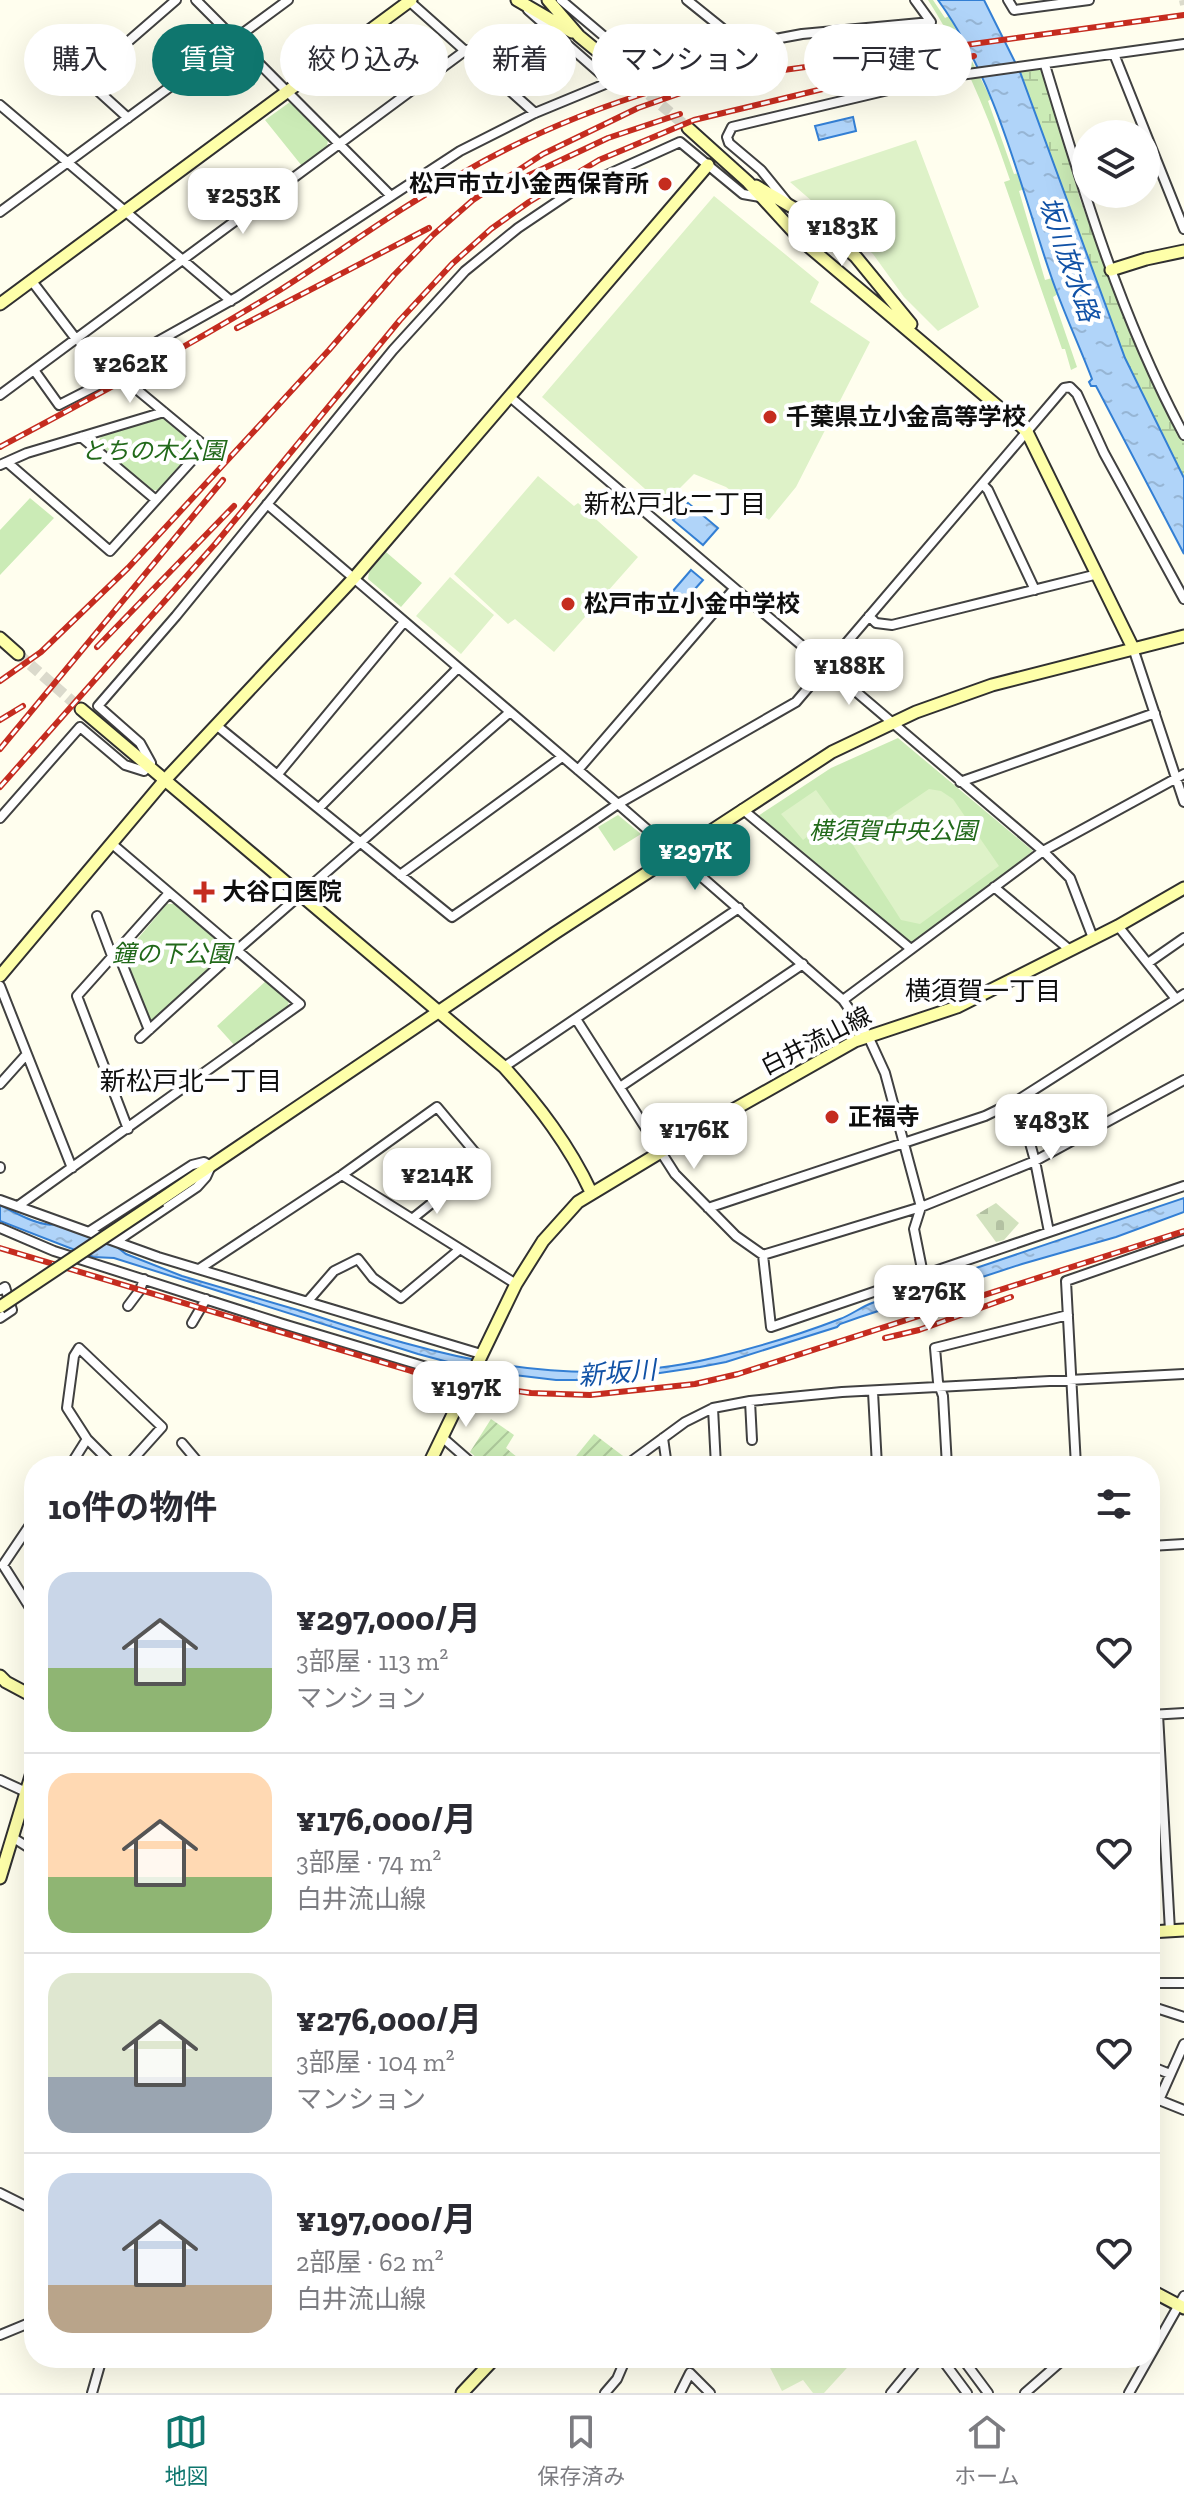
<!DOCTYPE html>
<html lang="ja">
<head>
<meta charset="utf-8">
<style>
	:root { --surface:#fff; --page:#f2f2f3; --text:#2b2b33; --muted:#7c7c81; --line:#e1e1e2; --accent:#0f766e }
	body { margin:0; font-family:"Zilla Slab","Noto Sans JP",serif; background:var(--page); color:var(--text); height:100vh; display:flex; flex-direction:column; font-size:30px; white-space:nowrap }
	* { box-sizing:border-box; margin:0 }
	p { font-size:26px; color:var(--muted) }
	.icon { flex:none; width:44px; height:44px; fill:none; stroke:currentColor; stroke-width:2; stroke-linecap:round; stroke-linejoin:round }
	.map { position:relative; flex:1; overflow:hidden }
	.side { position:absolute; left:24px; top:1456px; width:1136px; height:912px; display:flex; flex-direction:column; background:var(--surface); border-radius:32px; box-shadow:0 8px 32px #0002 }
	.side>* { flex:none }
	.top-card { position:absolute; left:24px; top:24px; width:1136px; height:72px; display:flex; gap:16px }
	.buttons { position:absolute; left:1072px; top:120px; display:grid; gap:16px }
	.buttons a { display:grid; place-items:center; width:88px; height:88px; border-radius:50%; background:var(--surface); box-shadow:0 8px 32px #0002; font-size:40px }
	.price { position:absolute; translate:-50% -68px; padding:0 18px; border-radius:16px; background:#fff; color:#222; font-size:26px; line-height:52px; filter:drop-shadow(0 2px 4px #0008) }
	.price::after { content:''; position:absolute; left:50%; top:48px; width:24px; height:18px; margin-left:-12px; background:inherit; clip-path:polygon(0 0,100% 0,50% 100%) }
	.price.current { background:var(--accent); color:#fff }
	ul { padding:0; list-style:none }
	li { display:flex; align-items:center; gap:24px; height:200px; padding:0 24px }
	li+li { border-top:2px solid var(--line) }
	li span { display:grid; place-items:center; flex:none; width:224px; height:160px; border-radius:24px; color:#555 }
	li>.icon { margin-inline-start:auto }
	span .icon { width:96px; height:96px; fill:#fffc; stroke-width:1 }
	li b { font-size:34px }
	h2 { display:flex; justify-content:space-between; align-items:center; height:96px; padding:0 24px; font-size:34px }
	.pill { padding:0 28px; border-radius:36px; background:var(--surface); box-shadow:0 8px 32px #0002; font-size:28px; line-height:72px }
	.pill.current { background:var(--accent); color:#fff }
	.tabs { display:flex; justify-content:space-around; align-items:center; height:112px; border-top:2px solid var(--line); background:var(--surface); font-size:22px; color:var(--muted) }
	.tabs a { display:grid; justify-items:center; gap:4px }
	.tabs .current { color:var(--accent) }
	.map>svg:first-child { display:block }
</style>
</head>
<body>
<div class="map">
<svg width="1184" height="2393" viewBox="0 0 1184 2393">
	<defs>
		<pattern id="wetland-marsh" width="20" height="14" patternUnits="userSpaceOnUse" patternTransform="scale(2)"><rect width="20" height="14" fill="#cbebb6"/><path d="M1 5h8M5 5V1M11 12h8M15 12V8" fill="none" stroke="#adc89b"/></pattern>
		<pattern id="cemetery-stones" width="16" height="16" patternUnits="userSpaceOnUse" patternTransform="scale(2)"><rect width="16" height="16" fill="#d2e2be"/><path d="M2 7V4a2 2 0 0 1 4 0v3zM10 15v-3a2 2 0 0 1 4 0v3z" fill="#b3c1a2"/></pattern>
		<pattern id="garden-furrows" width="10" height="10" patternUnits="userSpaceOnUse" patternTransform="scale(2)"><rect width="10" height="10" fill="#cbebb6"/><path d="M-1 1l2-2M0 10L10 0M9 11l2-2" fill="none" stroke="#adc89b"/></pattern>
		<pattern id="water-ripples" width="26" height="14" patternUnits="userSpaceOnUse" patternTransform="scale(2)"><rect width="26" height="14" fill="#b0d4f9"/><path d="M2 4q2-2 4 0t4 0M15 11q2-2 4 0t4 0" fill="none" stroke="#96b5d4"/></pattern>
	</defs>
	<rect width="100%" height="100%" fill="#fffeee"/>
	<path fill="#cbebb6" d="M928,0h5l12,18 4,-2 42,83 -3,2 26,73 5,-1 5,16 -5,2 26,89 7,-2 6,16 -5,3 24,70 -6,3 -6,-21h-3l-58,-167 6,-2c-21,-63 -46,-124 -82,-180z
		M290,102l38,38 -1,7 -25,19 -37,-46z
		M161,418c12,3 30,18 35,30l-36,42h-10l-50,-42 -2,-6 4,-7z
		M30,498l24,20 -54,57v-45z
		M386,552l36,31 -21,24 -33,-28 1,-7z
		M898,738l135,113 -121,94 -154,-129 73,-48z
		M618,815l23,19 -27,17 -16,-24z
		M167,904h7l52,44v6l-76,70 -26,-69z
		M267,980l20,17 2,4 -2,8 -52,37 -18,-20z"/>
	<path fill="url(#wetland-marsh)" d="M1042,69l38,130 29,80 36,86 39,73v40l-59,-120 -105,-286z"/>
	<path fill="url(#cemetery-stones)" d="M996,1203l23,20 -15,17 -8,2 -20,-27z"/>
	<path fill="url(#garden-furrows)" d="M491,1419l23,16 -8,13 22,18h-42l-16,-14z
		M594,1434l33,25 -10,7h-49z"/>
	<path fill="#def2c8" d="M916,140l63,167 -41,24 -34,-34 -31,-43 -83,-72z
		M714,196l105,86 -9,20 60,40 -74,145 -27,33 -43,-33 -32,-13 -31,31 -121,-108z
		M538,476l36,30 4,-3 60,54 -84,95 -39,-33 -7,5 -54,-50z
		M450,577l44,38 -33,39 -45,-38z
		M929,789l12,2 12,8 46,67 -79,58 -19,-4 -50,-78z
		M816,790l18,25 -31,25 -22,-26z
		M765,2358h91l-32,35h-11l-10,-13 -21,11z"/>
	<path fill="url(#water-ripples)" stroke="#337fd4" stroke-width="2" d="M938,0h46l36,72 105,286 59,120v76l-88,-168h-5l-2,-4 3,-3c-13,-34 -29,-68 -41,-103 -32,-93 -54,-195 -113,-276z
		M853,117l3,14 -37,9 -4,-14z
		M688,503l30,25 -15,17 -30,-25z
		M691,570l12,10 -26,29 -11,-10z
		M1184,1198v14l-68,25 -94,27 -162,53 -20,7 -3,3 -111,35 -26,5 -87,13h-57l-74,-9 -64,-17 -304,-96 -21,-1 -93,-36v-16c13,7 42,23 55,19l58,20 13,10 56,22 119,35c139,46 266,83 416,46 41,-10 84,-23 123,-38 11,-4 21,-12 32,-16z"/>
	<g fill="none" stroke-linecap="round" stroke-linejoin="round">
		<path stroke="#dbdacc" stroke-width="8" stroke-dasharray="8 4" stroke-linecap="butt" d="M1183,0l1,5"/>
		<path stroke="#dbdacc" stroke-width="11" stroke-dasharray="11 5.5" stroke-linecap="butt" d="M624,73l64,55
			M18,654l63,55"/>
		<g stroke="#414141" stroke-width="12">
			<path id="street" d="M196,0l194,195
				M561,0l84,71 98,-26 59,-11 129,-12 -16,-22
				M687,0l56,45
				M1008,0l6,10 75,-10
				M409,1l126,112
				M1114,54l70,175
				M1045,65c38,126 76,253 139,370
				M0,105l231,196
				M128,118l-43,-39 91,-79
				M787,202l-26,-32 -32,-27 -2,-6 5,-10 207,-49 245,-34
				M0,212l288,-212
				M34,370l25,35 49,-25 13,-18 116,-65 223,-146 75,-38 75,-31 -82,-72
				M0,395l466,-345
				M509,396l534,455 27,27 23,60
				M81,437l75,63
				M7,462l103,89 95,-105 -129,-107 -45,-59
				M0,465l27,-12 137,-41
				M982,484l6,6 47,100
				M267,504l351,300 225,196 25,36 17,37 36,134 -7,22 9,45
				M869,616l7,7 16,2 206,-51
				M1133,648l51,154
				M216,725l236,192 166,-113 178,-102 268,-314 6,-1 7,7 27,59 80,146
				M578,770l156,-181
				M278,774l126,-152
				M960,782l195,-69
				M319,808l139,-140
				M742,809l169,140
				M0,818l80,-91 45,38 19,6 7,-8 -11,-20 -42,-37 78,-90 217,-266 72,-79 53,-43 58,-39 104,-47 63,52 17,3
				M400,875l162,-118
				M994,887l76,63
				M97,916l15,40
				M1118,926l58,73
				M117,951l32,79
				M1148,963l36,-25
				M0,986l72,182
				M843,1000l200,-149 141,-77
				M576,1019l99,155 61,62 27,19 8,72 413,-141
				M140,1038l97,-88 273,-238
				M504,1067l235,-159
				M0,1084l26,-29
				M620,1087l183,-123
				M1018,1100l17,61 14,71
				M128,1129l-51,-133 92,-103
				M0,1168v-1
				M342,1175l174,109
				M0,1200l158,57 323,97
				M18,1206l282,-202 -189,-161
				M708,1208l277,-92 33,-16 166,-106
				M0,1228l54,23 229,73 147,44 40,8
				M90,1231l102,-66 12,-3 7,4 -5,11 -9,10 -80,54
				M763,1255l158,-48 114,-46 149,-81
				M199,1269l143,-94 95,-68 46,55 -71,57
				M0,1290l5,-3 7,23 -12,8
				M308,1301l26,-30 24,-12 15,19 28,20 59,-49
				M128,1306l12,-16 4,-11
				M192,1323l14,-24
				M873,1392l4,74
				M750,1401l2,39
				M713,1408l3,58
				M443,1438l32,28
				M663,1438l4,28
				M87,1439l-20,-31 7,-52 5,-8 83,79 -35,39
				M182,1443l16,19
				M70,1466l17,-27 27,27
				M193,1466l5,-4h27l3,4
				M625,1466l60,-44 28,-14 37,-7 92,-9 342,-18
				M947,1466l-4,-70 -5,-14 -3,-34 133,-33
				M1076,1466l-10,-185 118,-41
				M34,1519l-31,46 31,49
				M1150,1546l34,-2
				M1158,1714l12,217
				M1150,1715l34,-2
				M0,1780l26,12
				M12,1837l22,14
				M1150,1983h34
				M1150,2006l34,11
				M1184,2044l-25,56 25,10
				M1150,2066l20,8
				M0,2193l34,17
				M0,2335l34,-14
				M941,2358l26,35
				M962,2358l26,35
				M92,2393l10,-35
				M605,2393l12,-14 9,-21
				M680,2393l10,-20 20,20
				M891,2393l29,-35
				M1025,2393l40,-35
				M1129,2393l55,-97"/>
		</g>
		<g stroke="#303030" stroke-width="15">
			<path id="secondary" d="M517,0l55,32
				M548,0l31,36 45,37
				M688,128l60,54 53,58 220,186 6,6 106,216
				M756,186l60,35 40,36 55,67
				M1111,270l35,-11 38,-8
				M0,304l411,-304
				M0,638l18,16
				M81,709l423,358c35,39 65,78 87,125
				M0,976l164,-195 190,-203 354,-413
				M160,1200l395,-267 277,-181 84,-40 76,-27 192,-49
				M428,1466l88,-182 27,-43 35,-39 116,-70 161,-91 102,-34 161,-81 66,-38
				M0,1676l6,6 28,15
				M0,1878l34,-112
				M1150,1932l34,-2
				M1150,2290l34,18
				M462,2393l33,-35"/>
		</g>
		<use href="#street" stroke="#fff" stroke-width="8"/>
		<use href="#secondary" stroke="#feffa9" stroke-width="11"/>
		<g stroke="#c52c1f" stroke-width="6">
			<path id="rail" d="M904,68l70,-12
				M521,179l87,-41 72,-24
				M237,328l192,-100
				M0,447c95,-51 189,-101 280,-157 60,-38 117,-81 179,-115 63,-37 130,-65 200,-86
				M97,647l137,-141
				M0,681l41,-29 87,-84 201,-218 65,-75 39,-40 40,-35 70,-46 95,-46 60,-21 49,-12 437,-60
				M0,720l23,-14
				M0,749l223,-269
				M0,787l216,-244 184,-223 52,-56 39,-35 38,-27 70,-42 95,-40 220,-53
				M0,1248l411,123 56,13 64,9 59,2 105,-11 43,-10 446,-143
				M885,1338l34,-8 92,-33"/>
		</g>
		<use href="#rail" stroke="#fff" stroke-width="3" stroke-dasharray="9" stroke-linecap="butt"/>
		<g stroke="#303030" stroke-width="15" stroke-linecap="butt">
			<path id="secondary-bridge" d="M0,1307l160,-107"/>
		</g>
		<use href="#secondary-bridge" stroke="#feffa9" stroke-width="11"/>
	</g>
	<g fill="#c52c1f" stroke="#fff" stroke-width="3">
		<circle cx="665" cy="184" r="8"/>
		<circle cx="770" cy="417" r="8"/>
		<circle cx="568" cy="604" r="8"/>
		<path d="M200 880h8v8h8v8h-8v8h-8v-8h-8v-8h8z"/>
		<circle cx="832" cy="1117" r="8"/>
	</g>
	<g text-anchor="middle" stroke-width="8" stroke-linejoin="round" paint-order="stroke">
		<g font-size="24" font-weight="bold" fill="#0e0e0e" stroke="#fff" text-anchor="start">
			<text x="649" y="192" text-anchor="end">松戸市立小金西保育所</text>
			<text x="786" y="425">千葉県立小金高等学校</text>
			<text x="584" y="612">松戸市立小金中学校</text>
			<text x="222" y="900">大谷口医院</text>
			<text x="848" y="1125">正福寺</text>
		</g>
		<g font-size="24" font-style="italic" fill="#21691a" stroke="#fff">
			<text x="153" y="459">とちの木公園</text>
			<text x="893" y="839">横須賀中央公園</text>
			<text x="172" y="962">鐘の下公園</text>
		</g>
		<g font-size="24" fill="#0e0e0e" stroke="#fff">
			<text transform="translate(816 1041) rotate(-27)" y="8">白井流山線</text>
		</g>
		<g font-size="26" font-style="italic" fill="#1051a6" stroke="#fff">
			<text transform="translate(1069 259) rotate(71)" y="9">坂川放水路</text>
			<text transform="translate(617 1373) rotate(-5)" y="9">新坂川</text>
		</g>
		<g font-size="26" fill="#0e0e0e" stroke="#fff">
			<text x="675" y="513">新松戸北二丁目</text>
			<text x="983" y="1000">横須賀一丁目</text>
			<text x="191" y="1090">新松戸北一丁目</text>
		</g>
	</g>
</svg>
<div class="buttons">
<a><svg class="icon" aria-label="layers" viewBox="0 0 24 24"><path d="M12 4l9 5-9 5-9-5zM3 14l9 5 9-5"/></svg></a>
</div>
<b class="price" style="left:243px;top:236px">¥253K</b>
<b class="price" style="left:842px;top:268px">¥183K</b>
<b class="price" style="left:130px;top:405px">¥262K</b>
<b class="price" style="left:849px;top:707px">¥188K</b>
<b class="price current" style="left:695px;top:892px">¥297K</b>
<b class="price" style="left:1051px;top:1162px">¥483K</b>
<b class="price" style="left:694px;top:1171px">¥176K</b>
<b class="price" style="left:437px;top:1216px">¥214K</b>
<b class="price" style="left:929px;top:1333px">¥276K</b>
<b class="price" style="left:466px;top:1429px">¥197K</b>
<div class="top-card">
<a class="pill">購入</a>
<a class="pill current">賃貸</a>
<a class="pill">絞り込み</a>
<a class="pill">新着</a>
<a class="pill">マンション</a>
<a class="pill">一戸建て</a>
</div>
<section class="side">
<h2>10件の物件<svg class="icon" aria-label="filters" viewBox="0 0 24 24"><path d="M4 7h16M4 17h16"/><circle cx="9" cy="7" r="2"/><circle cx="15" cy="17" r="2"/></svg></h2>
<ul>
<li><span style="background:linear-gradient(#c9d6e8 60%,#8fb573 0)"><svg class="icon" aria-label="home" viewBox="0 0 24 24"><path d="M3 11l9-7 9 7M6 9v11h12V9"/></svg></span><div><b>¥297,000/月</b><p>3部屋 · 113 m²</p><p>マンション</p></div><svg class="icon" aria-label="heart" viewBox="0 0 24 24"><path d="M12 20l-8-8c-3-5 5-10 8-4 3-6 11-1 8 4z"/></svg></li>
<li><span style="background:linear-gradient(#ffd9b3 65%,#8fb573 0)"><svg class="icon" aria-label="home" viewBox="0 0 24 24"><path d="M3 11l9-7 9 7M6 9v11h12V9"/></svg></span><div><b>¥176,000/月</b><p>3部屋 · 74 m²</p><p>白井流山線</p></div><svg class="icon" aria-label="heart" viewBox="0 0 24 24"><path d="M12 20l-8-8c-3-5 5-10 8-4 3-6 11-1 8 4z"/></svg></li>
<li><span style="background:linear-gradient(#dfe7d0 65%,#9aa5b1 0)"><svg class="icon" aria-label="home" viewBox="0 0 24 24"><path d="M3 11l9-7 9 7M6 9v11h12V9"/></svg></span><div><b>¥276,000/月</b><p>3部屋 · 104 m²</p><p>マンション</p></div><svg class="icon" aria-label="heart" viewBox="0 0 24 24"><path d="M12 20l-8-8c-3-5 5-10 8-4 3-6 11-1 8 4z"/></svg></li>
<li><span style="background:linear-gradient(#c9d6e8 70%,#b9a48a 0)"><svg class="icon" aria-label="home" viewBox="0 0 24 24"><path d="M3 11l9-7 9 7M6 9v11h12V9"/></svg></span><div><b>¥197,000/月</b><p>2部屋 · 62 m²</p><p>白井流山線</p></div><svg class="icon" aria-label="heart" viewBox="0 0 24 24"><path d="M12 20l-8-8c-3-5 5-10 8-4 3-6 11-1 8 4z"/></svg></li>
</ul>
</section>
</div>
<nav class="tabs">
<a class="current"><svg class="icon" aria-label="map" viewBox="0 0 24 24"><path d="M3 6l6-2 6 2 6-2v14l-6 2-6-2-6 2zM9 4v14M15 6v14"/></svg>地図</a>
<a><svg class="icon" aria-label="saved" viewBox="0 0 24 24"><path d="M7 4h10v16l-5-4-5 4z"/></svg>保存済み</a>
<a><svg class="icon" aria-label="home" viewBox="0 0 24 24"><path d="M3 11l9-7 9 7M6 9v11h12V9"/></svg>ホーム</a>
</nav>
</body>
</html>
